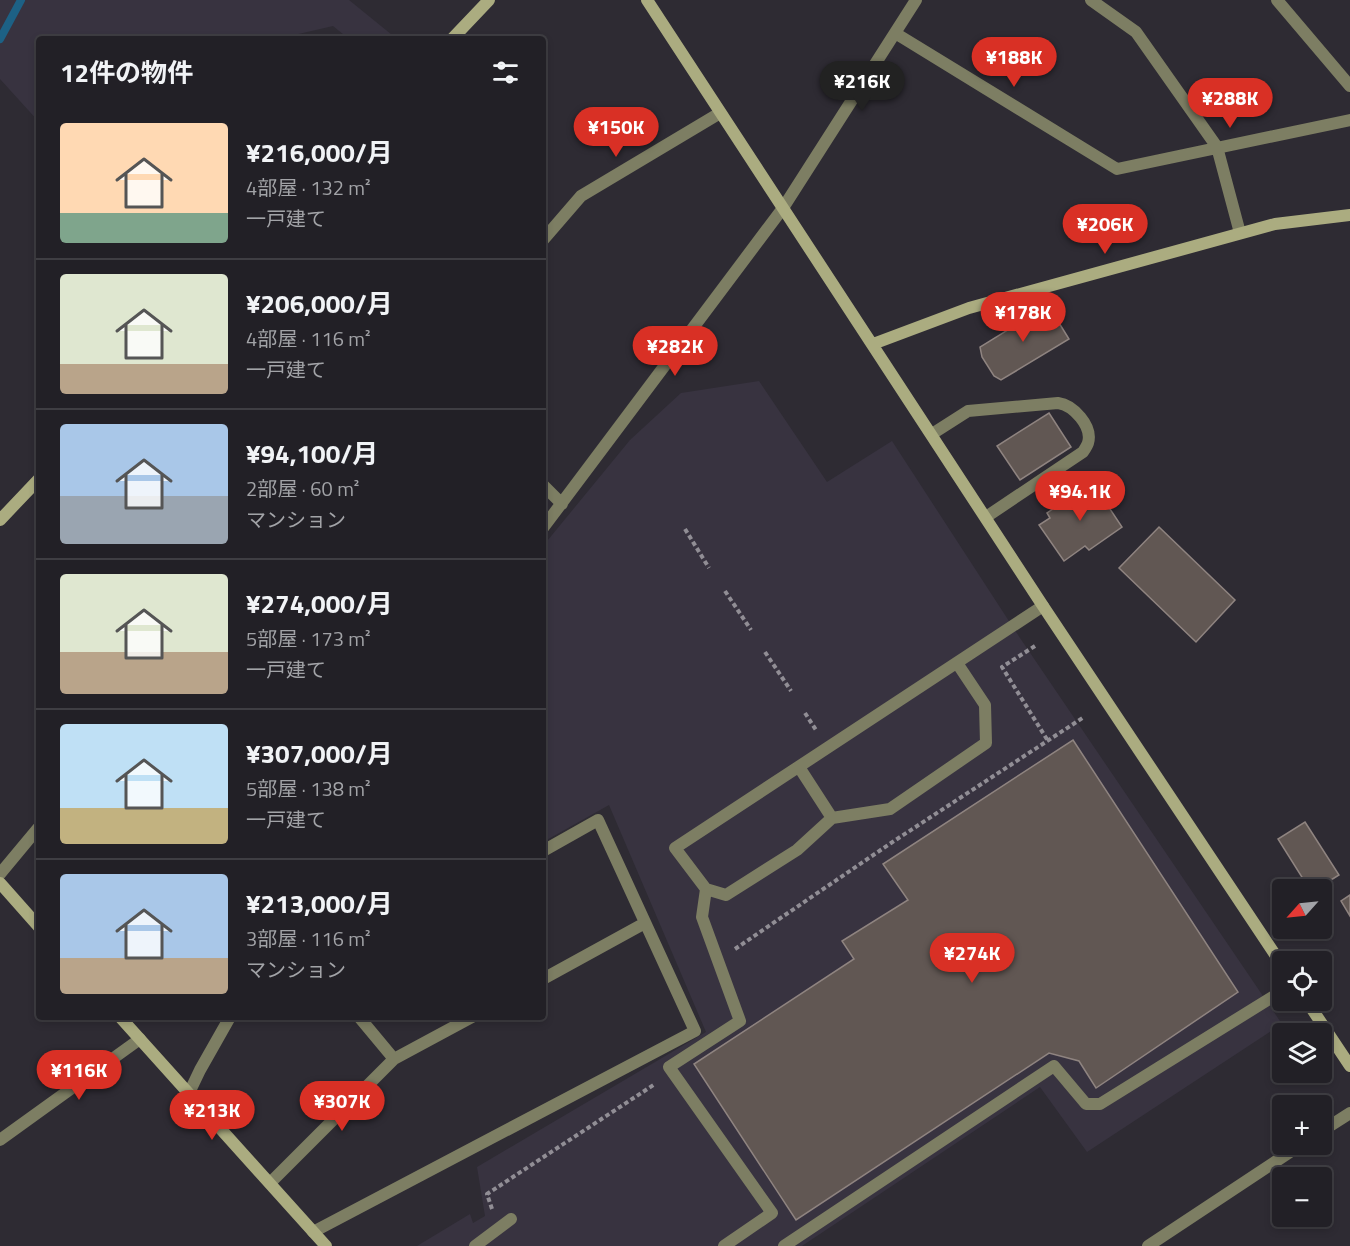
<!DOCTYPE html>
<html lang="ja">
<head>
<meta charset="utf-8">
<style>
	:root { --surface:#222026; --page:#2a282e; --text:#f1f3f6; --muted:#a2a3a7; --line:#3f3e43; --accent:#d93025 }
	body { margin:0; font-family:"Titillium Web","Noto Sans JP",sans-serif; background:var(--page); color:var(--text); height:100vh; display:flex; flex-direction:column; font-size:22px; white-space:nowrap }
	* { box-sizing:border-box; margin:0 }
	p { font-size:20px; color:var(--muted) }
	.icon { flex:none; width:33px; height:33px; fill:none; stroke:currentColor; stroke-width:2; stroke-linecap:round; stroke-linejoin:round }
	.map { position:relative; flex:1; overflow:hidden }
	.drawer { position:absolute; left:36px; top:36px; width:510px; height:984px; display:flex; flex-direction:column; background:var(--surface); border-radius:6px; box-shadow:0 3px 9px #0003,0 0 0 2px var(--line) }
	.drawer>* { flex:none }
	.needle { width:39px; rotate:243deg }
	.fabs { position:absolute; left:1272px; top:879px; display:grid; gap:12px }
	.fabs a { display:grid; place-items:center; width:60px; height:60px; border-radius:6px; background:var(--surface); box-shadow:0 3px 9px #0003,0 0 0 2px var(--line); font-size:30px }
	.price { position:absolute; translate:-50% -51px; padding:0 14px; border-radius:21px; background:var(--accent); color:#fff; font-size:20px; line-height:39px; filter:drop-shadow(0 2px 3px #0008) }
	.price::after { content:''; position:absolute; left:50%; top:36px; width:18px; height:14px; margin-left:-9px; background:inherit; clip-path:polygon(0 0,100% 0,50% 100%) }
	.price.on { background:#222; color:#fff }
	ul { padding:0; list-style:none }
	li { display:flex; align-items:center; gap:18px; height:150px; padding:0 24px }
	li+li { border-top:2px solid var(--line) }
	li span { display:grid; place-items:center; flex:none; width:168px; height:120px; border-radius:6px; color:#555 }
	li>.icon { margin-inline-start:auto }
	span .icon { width:72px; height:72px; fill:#fffc; stroke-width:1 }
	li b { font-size:26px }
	h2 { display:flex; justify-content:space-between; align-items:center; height:72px; padding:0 24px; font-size:26px }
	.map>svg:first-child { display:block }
</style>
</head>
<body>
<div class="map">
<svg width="1350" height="1246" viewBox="0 0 1350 1246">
	<rect width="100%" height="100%" fill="#2e2b33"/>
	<path fill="#383340" d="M0,0h349l48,39h-48l-16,-13 -56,13h-238v83l-39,-43z
		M759,381l68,101 65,-41 128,197 262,386 -195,128 -47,-65 -238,159h-385l53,-32 3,9 12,-7 -8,-49 229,-135 -97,-227 -66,37v-296l87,-106 51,-47z"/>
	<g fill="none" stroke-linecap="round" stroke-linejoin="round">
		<path stroke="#1d6185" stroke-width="8" d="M0,39l21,-39"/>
	</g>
	<path fill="#615753" stroke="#8f8480" stroke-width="1.5" d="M1048,305l21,34 -68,41 -7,-4 -12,-19 -2,-10z
		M1049,413l22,34 -51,33 -23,-34z
		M1092,482l30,45 -33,23 -4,-4 -21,15 -25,-36 11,-7 -3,-5z
		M1159,527l76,73 -39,42 -77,-74z
		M1073,740l165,252 -142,96 -17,-27 -30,-8 -253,167 -102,-156 160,-105 -12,-18 66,-41 -25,-36z
		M1305,822l34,53 -24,15h-5l-32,-51z
		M1350,895v21l-9,-15z"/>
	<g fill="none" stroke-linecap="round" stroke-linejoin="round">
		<path stroke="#918e95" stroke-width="4" stroke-dasharray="4.5 3" stroke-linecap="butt" d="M685,529l24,39
			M725,591l26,39
			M1035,646l-33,21 46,74
			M765,652l26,39
			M805,713l11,17
			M735,949l156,-106 193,-126
			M492,1209l-5,-15 168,-110"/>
		<path stroke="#7d7e63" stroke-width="12" d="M932,434l36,-23 90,-8c15,2 35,23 30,40 -1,3 -3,6 -5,9l-97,65
			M799,767l33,51
			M706,889l20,6 71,-45 35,-32 58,-9 96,-66 -1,-38 -28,-42
			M475,1246l36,-27
			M724,1246l48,-33 -103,-146 71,-46 -38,-104 4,-28 -31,-41 368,-242
			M784,1246l270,-180 32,38h14l182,-113"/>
		<path stroke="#7d7e63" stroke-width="12" d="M1091,0l45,32 81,115 23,86
			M1277,0l73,86
			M895,33l222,136 233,-49
			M543,240l38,-44 139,-83
			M543,485l19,19
			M543,528l240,-320 133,-208
			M0,874l39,-47
			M543,979l102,-56
			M359,1017l35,42
			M189,1093l11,-23 30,-53
			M1322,1131l28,-18
			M0,1140l140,-101
			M270,1183l124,-124 78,-42
			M313,1232l382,-201 -97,-211 -55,31
			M1148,1246l154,-102"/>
		<path stroke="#abac80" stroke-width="12" d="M647,0l396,606 239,359
			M452,39l37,-39
			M873,344l96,-36 306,-84 75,-9
			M0,520l39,-41
			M0,883l39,44
			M1306,1000l44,66
			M120,1017l206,229"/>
	</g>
</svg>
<div class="fabs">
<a><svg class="needle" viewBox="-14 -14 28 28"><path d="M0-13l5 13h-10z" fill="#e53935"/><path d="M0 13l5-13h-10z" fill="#a2a3a7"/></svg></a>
<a><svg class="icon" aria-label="locate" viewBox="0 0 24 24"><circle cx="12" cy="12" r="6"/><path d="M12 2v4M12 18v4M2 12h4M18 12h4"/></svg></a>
<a><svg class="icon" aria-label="layers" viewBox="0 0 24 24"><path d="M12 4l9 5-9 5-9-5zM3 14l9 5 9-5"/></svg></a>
<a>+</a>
<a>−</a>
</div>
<b class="price" style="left:1014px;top:88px">¥188K</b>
<b class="price on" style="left:862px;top:112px">¥216K</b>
<b class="price" style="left:1230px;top:129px">¥288K</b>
<b class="price" style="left:616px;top:158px">¥150K</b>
<b class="price" style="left:1105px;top:255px">¥206K</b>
<b class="price" style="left:1023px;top:343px">¥178K</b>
<b class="price" style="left:675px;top:377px">¥282K</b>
<b class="price" style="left:1080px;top:522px">¥94.1K</b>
<b class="price" style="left:972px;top:984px">¥274K</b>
<b class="price" style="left:79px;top:1101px">¥116K</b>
<b class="price" style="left:342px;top:1132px">¥307K</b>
<b class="price" style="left:212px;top:1141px">¥213K</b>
<section class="drawer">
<h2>12件の物件<svg class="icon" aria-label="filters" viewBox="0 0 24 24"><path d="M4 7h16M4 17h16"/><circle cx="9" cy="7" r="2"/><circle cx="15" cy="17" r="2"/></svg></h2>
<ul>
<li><span style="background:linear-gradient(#ffd9b3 75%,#7fa58c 0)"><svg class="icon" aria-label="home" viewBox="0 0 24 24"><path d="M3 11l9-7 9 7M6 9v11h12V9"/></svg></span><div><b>¥216,000/月</b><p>4部屋 · 132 m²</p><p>一戸建て</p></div></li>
<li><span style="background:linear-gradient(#dfe7d0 75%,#b9a48a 0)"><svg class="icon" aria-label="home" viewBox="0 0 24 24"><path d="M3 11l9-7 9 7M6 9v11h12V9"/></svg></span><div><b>¥206,000/月</b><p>4部屋 · 116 m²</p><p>一戸建て</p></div></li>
<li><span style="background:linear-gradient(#a9c7e8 60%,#9aa5b1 0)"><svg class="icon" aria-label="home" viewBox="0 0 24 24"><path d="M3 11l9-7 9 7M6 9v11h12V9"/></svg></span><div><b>¥94,100/月</b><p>2部屋 · 60 m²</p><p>マンション</p></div></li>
<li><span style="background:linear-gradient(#dfe7d0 65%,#b9a48a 0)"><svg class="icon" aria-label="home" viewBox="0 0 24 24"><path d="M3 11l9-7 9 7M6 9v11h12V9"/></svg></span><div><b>¥274,000/月</b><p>5部屋 · 173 m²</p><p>一戸建て</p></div></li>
<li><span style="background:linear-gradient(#bfe0f5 70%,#c2b280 0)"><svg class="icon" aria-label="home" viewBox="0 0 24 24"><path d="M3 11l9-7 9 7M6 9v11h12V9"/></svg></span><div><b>¥307,000/月</b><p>5部屋 · 138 m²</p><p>一戸建て</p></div></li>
<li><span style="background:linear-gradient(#a9c7e8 70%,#b9a48a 0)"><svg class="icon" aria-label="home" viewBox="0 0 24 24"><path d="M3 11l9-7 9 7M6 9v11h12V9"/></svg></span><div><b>¥213,000/月</b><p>3部屋 · 116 m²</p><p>マンション</p></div></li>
</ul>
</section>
</div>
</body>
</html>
